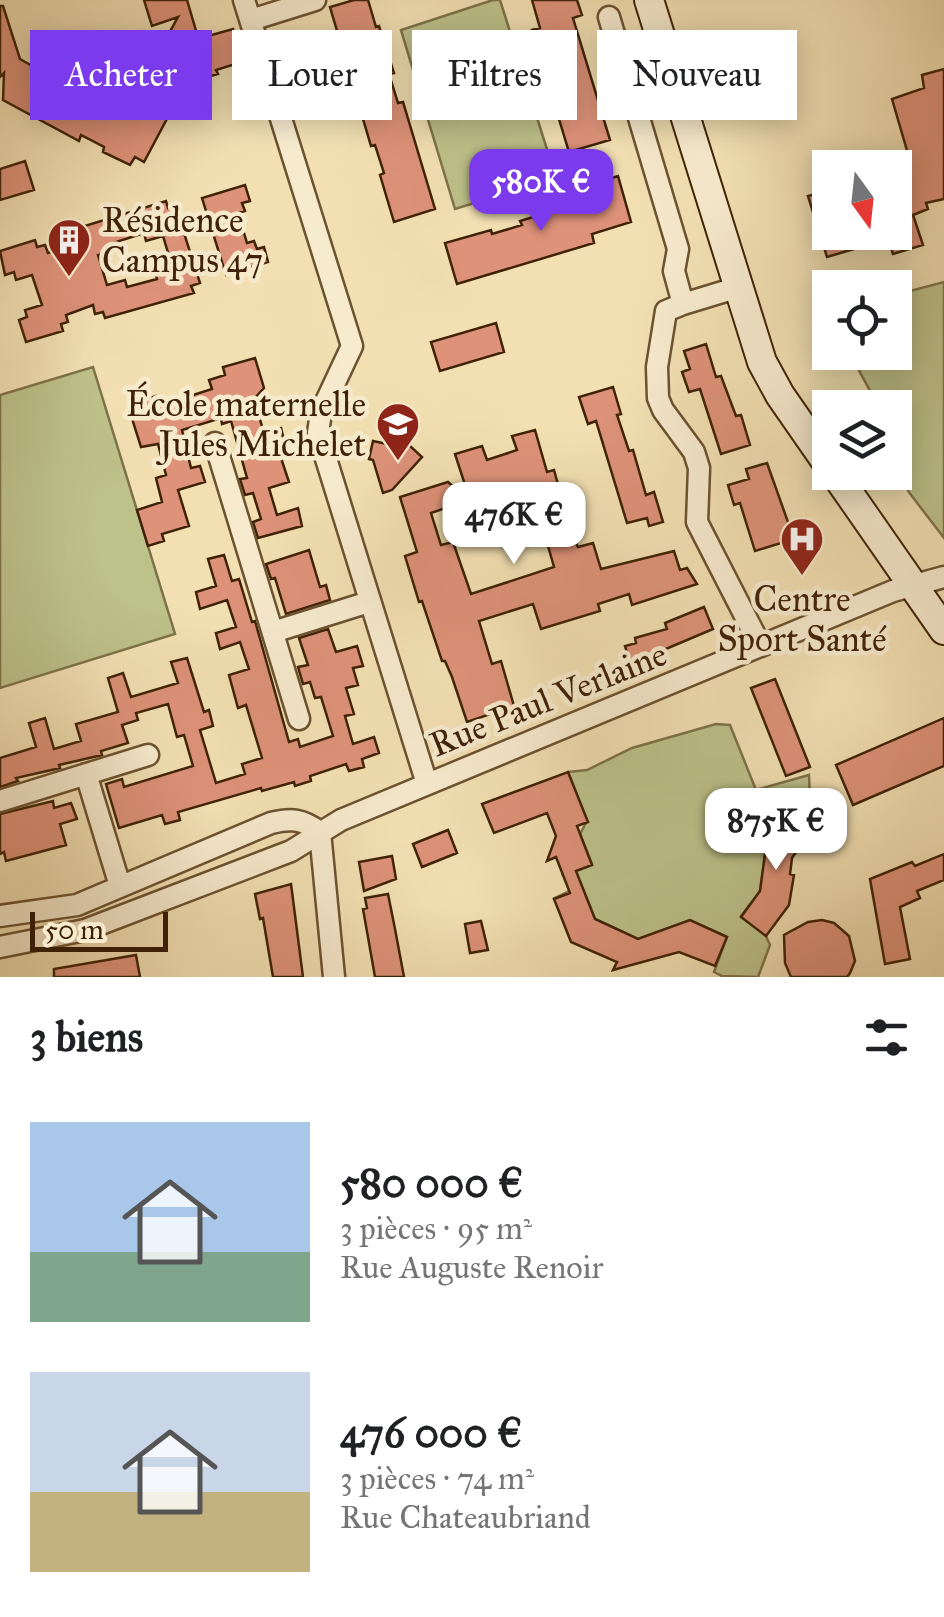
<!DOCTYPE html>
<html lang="fr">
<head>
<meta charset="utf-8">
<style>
	:root { --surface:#fff; --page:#f6f6f6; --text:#202124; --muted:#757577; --accent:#7c3aed }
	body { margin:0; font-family:"IM FELL Great Primer",serif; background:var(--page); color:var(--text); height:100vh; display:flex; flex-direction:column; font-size:38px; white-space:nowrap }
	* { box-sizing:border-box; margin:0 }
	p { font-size:32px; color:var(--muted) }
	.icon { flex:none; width:55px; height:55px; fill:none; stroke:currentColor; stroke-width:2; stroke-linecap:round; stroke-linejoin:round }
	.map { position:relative; height:977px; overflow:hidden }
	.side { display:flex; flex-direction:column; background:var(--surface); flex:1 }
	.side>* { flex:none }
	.top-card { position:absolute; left:30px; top:30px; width:885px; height:90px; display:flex; gap:20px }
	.needle { width:65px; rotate:165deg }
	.tools { position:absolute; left:812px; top:150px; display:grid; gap:20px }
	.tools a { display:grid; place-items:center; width:100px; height:100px; border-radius:0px; background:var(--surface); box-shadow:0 5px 25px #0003; font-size:50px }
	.scale { position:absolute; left:30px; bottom:25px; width:138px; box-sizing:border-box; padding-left:10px; border:5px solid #3f2205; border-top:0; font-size:28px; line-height:35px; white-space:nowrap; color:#3f2205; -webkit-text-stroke:8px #f7ebce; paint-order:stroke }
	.price { position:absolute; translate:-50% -85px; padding:0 22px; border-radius:20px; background:#fff; color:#222; font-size:32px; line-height:65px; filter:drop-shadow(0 2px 5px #0008) }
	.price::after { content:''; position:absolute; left:50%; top:60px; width:30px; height:22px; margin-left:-15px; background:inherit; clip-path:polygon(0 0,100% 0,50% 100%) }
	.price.current { background:var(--accent); color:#fff }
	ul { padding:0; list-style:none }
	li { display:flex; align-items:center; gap:30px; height:250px; padding:0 30px }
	li span { display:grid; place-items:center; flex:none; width:280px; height:200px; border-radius:0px; color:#555 }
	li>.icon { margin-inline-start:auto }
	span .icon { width:120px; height:120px; fill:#fffc; stroke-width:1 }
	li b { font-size:42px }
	h2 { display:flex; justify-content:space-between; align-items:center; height:120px; padding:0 30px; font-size:42px }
	.tag { padding:0 35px; border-radius:0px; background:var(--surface); box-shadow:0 5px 25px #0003; font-size:35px; line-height:90px }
	.tag.current { background:var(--accent); color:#fff }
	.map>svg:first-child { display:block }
</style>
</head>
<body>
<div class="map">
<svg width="944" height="977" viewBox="0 0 944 977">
	<rect width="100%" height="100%" fill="#f2e0b3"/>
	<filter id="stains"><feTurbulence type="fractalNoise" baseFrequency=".002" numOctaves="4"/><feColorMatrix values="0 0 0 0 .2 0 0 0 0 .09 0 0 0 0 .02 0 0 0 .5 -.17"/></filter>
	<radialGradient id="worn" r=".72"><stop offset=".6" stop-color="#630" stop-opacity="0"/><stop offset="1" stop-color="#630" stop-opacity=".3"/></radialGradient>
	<path fill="#bdc18a" stroke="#7e7248" stroke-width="2.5" d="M493,0h7l56,178 -101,31 -54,-179z
		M944,282v256l-36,-47 -13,-38v-45l-16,-1 -22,-40 -12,-14 50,-1v-57z
		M93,367l82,267 -175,54v-293z
		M716,724l14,1 26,65 53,-15 2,49 -3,4 -24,-20 -15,18 -9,65 -19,25 25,20 4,9 -12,32 -36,-1 -8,-4 13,-35 -37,-17 -52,19 -43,-20 -12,-30 -30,10 23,-11 -13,-13 29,-11 -12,-30 7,-13 -19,-49 19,-2 45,-22z"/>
	<path fill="#dd9279" stroke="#3f2205" stroke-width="2.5" fill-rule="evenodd" d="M144,0h43l10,34 8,-2 3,4 25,-7 9,33 -26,8 2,4 -32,9 -42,79 -9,-5 -5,8 -27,-13 1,-5 -23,-12 -2,6 -76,-41 1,-27 -4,4v-71h3l17,53 96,55 12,-3 18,-45 4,1 28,-50 -26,9z
		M354,0h14l8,27 3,-1 15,47 -5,1 9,29 5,-1 32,107 -41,13 -14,-47 4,-2 -9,-28 -4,1 -41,-139z
		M532,0h45l5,15 -9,3 37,122 -41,12 -14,-46 5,-2 -9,-29 -5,2 -14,-47 8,-2z
		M944,69v130l-18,4 2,6 -15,6 10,30 -30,9 -5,-15 -61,18 -19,-61 22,-6v42h65v-40l5,-1 -2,-5h3l-3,-12 10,-4v-16l-16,-55 32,-11 -2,-13z
		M25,161l9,29 -34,10v-31z
		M618,176l13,46 -39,12 2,9 -137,41 -12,-41 46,-13 1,4 30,-9 -2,-4 62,-19 -4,-14z
		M245,185l5,16 -8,2 3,8 -7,2 9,30 7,-2 3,8 7,-2 4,15 -42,13 -24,-77z
		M166,201l2,7 7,-3 25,78 -9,3 3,7 -89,25 -2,-6 -8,2 -2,-9 -27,10 2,7 -7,2 2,7 -37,11 -7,-22 8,-3 -2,-7 17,-5 -10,-30 -16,5 -2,-8 -9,3 -5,-24 35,-11 2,7 8,-2 3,8 27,-8 -2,-8 7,-2 -2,-7zM144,233l2,8 17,-5 9,30 -17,6 2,7 -30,8 -2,-7 -18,5 -9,-30 17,-5 -2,-7z
		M496,323l8,29 -64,19 -9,-29z
		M706,344l10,33 5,-1 15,40 5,-1 9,30 -29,9 -21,-65 -11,3 -7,-20 8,-3 -6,-18z
		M255,358l9,30 -10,11 10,34 17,-5 4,16 -8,2 12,36 -20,6 8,27 21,-7 4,18 -44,12 -5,-16 8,-3 -8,-26 -8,2 -5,-16 7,-1 -16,-57 -9,3 -1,-6 -39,12 9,38 9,-2 5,16 -27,8 11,36 -27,8 2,7 -16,5 -11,-36 25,-8 -6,-24 10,-3 -8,-31 -17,3 -11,-35 12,-4 -2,-7 16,-5 3,10 53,-17 -3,-9 16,-5 -2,-8z
		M613,387l8,27 -4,1 12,36 4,-1 13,45 8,-3 9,30 -14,4 -2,-8 -20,5 -31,-102 -8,3 -9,-27z
		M535,430l12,42 7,-2 18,65 6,12 15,-4 8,26 73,-18 6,19 7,-2 10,16 -65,21 -3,-11 -31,10 2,7 -59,18 -8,-25 -54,17 13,43 9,-3 13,45 -47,16 -15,-45 -7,-16h-3l-20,-60 -3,1 -14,-46 12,-4 -17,-55 48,-15 21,18 -38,13 10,32 12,-3 18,52 83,-27 -10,-35 -7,2 -2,-8 -26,7 -4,-13 -26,8 -24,-74 27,-8 5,14 30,-10 -5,-14z
		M373,441l33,7 3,-3 13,12 -30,33 -9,3 -10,-33 -4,-1z
		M767,463l27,76 -39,12 -15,-48 -6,2 -6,-20 21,-6 -3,-10z
		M309,550l11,37 6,-2 4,15 -44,14 -11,-36 -4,1 -5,-15z
		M224,555l8,26 7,-2 13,43 3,-1 34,121 9,-3 2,8 33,-11 -12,-39 -6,1 -5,-16 -7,2 -5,-17 10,-2 -9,-27 29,-9 8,23 21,-6 6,20 -10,2 5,17 -12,3 8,26 -9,2 8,28 21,-7 5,16 -17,6 2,8 -15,4 -3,-7 -36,12 1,5 -16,5 -1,-4 -32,9 -1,-3 -83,24 2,8 -15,4 -3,-9 -43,13 -13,-44 16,-5 2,8 69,-21 -9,-31 -7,2 -9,-33 -32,9 2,7 -16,5 6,18 -27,8 1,4 -43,10 1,3 -44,10 2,3 -18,6v-29l36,-11 -7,-24 16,-5 9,31 27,-8 -5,-17 42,-12 -10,-34 15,-5 8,24 47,-14 -7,-21 16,-4 17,54 5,-2 4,16 -13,4 16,53 29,-9 -3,-10 20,-6 -16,-53 -8,3 -9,-33 20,-6 -9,-27 -20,7 -4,-16 20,-6 -9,-27 -27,9 -4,-17 20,-6 -8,-27z
		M704,607l9,22 -52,22 3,9 -31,12 -8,-26 11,-3 -1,-5 32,-9 -2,-6z
		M775,679l35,88 -24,9 -35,-88z
		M944,718v48l-91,39 -17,-40z
		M568,772l20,50 -11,4 15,39 -16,6 19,48 43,20 52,-19 37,17 -12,29 -36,-14 -66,18 4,-8 -46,-20 -17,-43 16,-6 -14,-36 -9,4 9,-25 -9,-23 -53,20 -12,-29z
		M53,801l1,7 17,-5 6,16 -17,5 6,21 -60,16 -2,-9 -4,2v-40z
		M783,808l25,20 -16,21 4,3 -4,6 -2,16 4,1 -5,30 -23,31 -25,-19 19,-26 9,-66z
		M448,830l9,23 -35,14 -9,-23z
		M944,854v26l-27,11 3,7 -20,9 10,52 -25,5 -15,-85 42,-17 3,4z
		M392,856l4,23 -32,12 -5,-29z
		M291,884l12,93h-30l-10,-59 -3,1 -5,-25z
		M388,894l7,35 9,48h-29l-12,-68 4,-1 -2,-10z
		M822,920l12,3 15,13 6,25 -5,12 -3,4h-56l-6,-14 -1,-28 24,-13z
		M481,921l7,29 -18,3 -5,-29z
		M136,955l4,22h-86v-8z"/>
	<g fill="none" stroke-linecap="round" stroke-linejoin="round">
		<g stroke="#6c5230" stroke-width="25">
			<path id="street" d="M244,0l108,346 -31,66 -3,21 109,351
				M609,17l69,232 -4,22 9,33 56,-17
				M251,20l64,-20
				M683,304l-17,7 -9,56 1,31 5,12 31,42 5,16 -2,54 63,123
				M215,443l84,276
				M273,632l96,-30
				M86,774l34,112
				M0,801l148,-46
				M320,832l14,145
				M0,916l77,-11 194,-82c21,-5 31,-4 49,9
				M0,947l85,-17 206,-79 50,-31 552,-229 51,-14"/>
		</g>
		<g stroke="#3f2205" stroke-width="32">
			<path id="secondary" d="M649,0l113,362 18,33 50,72
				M834,472l110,158"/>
		</g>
		<use href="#street" stroke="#f7ebce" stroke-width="20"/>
		<use href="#secondary" stroke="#f7ebce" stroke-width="28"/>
	</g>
	<defs>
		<g id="building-pin" transform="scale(2.25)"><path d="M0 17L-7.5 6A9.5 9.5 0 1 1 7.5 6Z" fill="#8f2418" stroke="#f7ebce"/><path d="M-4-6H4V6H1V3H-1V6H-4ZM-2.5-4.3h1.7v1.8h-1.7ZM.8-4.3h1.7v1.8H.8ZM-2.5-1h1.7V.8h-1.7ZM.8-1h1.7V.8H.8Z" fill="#fff"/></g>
		<g id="school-pin" transform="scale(2.25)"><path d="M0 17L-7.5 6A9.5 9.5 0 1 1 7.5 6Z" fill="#8f2418" stroke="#f7ebce"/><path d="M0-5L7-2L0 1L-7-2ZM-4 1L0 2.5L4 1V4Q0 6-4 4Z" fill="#fff"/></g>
		<g id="hospital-pin" transform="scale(2.25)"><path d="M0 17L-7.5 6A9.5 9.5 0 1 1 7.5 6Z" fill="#8f2418" stroke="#f7ebce"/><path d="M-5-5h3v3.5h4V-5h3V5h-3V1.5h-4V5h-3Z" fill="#fff"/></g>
	</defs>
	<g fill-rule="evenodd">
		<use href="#building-pin" x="69" y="240"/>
		<use href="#school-pin" x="398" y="424"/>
		<use href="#hospital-pin" x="802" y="539"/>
	</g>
	<g text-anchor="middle" stroke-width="9" stroke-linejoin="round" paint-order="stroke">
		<g font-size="35" fill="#3f2205" stroke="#f7ebce" text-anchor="start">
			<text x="102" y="232">Résidence<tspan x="102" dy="40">Campus 47</tspan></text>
			<text x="366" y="416" text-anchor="end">École maternelle<tspan x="366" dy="40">Jules Michelet</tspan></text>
			<text x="802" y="611" text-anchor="middle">Centre<tspan x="802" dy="40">Sport Santé</tspan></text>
		</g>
		<g font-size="35" fill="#3f2205" stroke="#f7ebce">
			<text transform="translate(548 699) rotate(-22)" y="12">Rue Paul Verlaine</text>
		</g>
	</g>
	<rect width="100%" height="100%" filter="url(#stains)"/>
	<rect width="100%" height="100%" fill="url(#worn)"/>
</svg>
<div class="tools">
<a><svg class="needle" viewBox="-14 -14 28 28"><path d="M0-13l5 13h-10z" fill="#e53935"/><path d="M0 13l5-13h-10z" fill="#757577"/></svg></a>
<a><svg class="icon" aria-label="locate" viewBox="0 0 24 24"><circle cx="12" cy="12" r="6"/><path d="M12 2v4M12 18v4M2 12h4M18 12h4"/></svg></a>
<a><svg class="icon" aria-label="layers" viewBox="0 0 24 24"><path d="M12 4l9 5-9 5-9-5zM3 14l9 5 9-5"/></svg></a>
</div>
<div class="scale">50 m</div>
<b class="price current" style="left:541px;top:234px">580K €</b>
<b class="price" style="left:514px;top:567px">476K €</b>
<b class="price" style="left:776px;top:873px">875K €</b>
<div class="top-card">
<a class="tag current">Acheter</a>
<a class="tag">Louer</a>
<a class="tag">Filtres</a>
<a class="tag">Nouveau</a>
</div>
</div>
<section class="side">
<h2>3 biens<svg class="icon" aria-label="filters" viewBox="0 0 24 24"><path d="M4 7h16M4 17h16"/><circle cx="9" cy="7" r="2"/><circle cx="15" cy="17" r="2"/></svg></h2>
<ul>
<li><span style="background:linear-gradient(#a9c7e8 65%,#7fa58c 0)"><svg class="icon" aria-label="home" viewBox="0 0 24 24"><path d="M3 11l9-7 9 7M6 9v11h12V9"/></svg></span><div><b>580 000 €</b><p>3 pièces · 95 m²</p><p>Rue Auguste Renoir</p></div></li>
<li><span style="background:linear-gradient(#c9d6e8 60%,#c2b280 0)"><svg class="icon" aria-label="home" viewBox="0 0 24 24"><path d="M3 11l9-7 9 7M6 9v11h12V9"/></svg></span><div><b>476 000 €</b><p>3 pièces · 74 m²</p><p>Rue Chateaubriand</p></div></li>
</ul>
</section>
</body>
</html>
